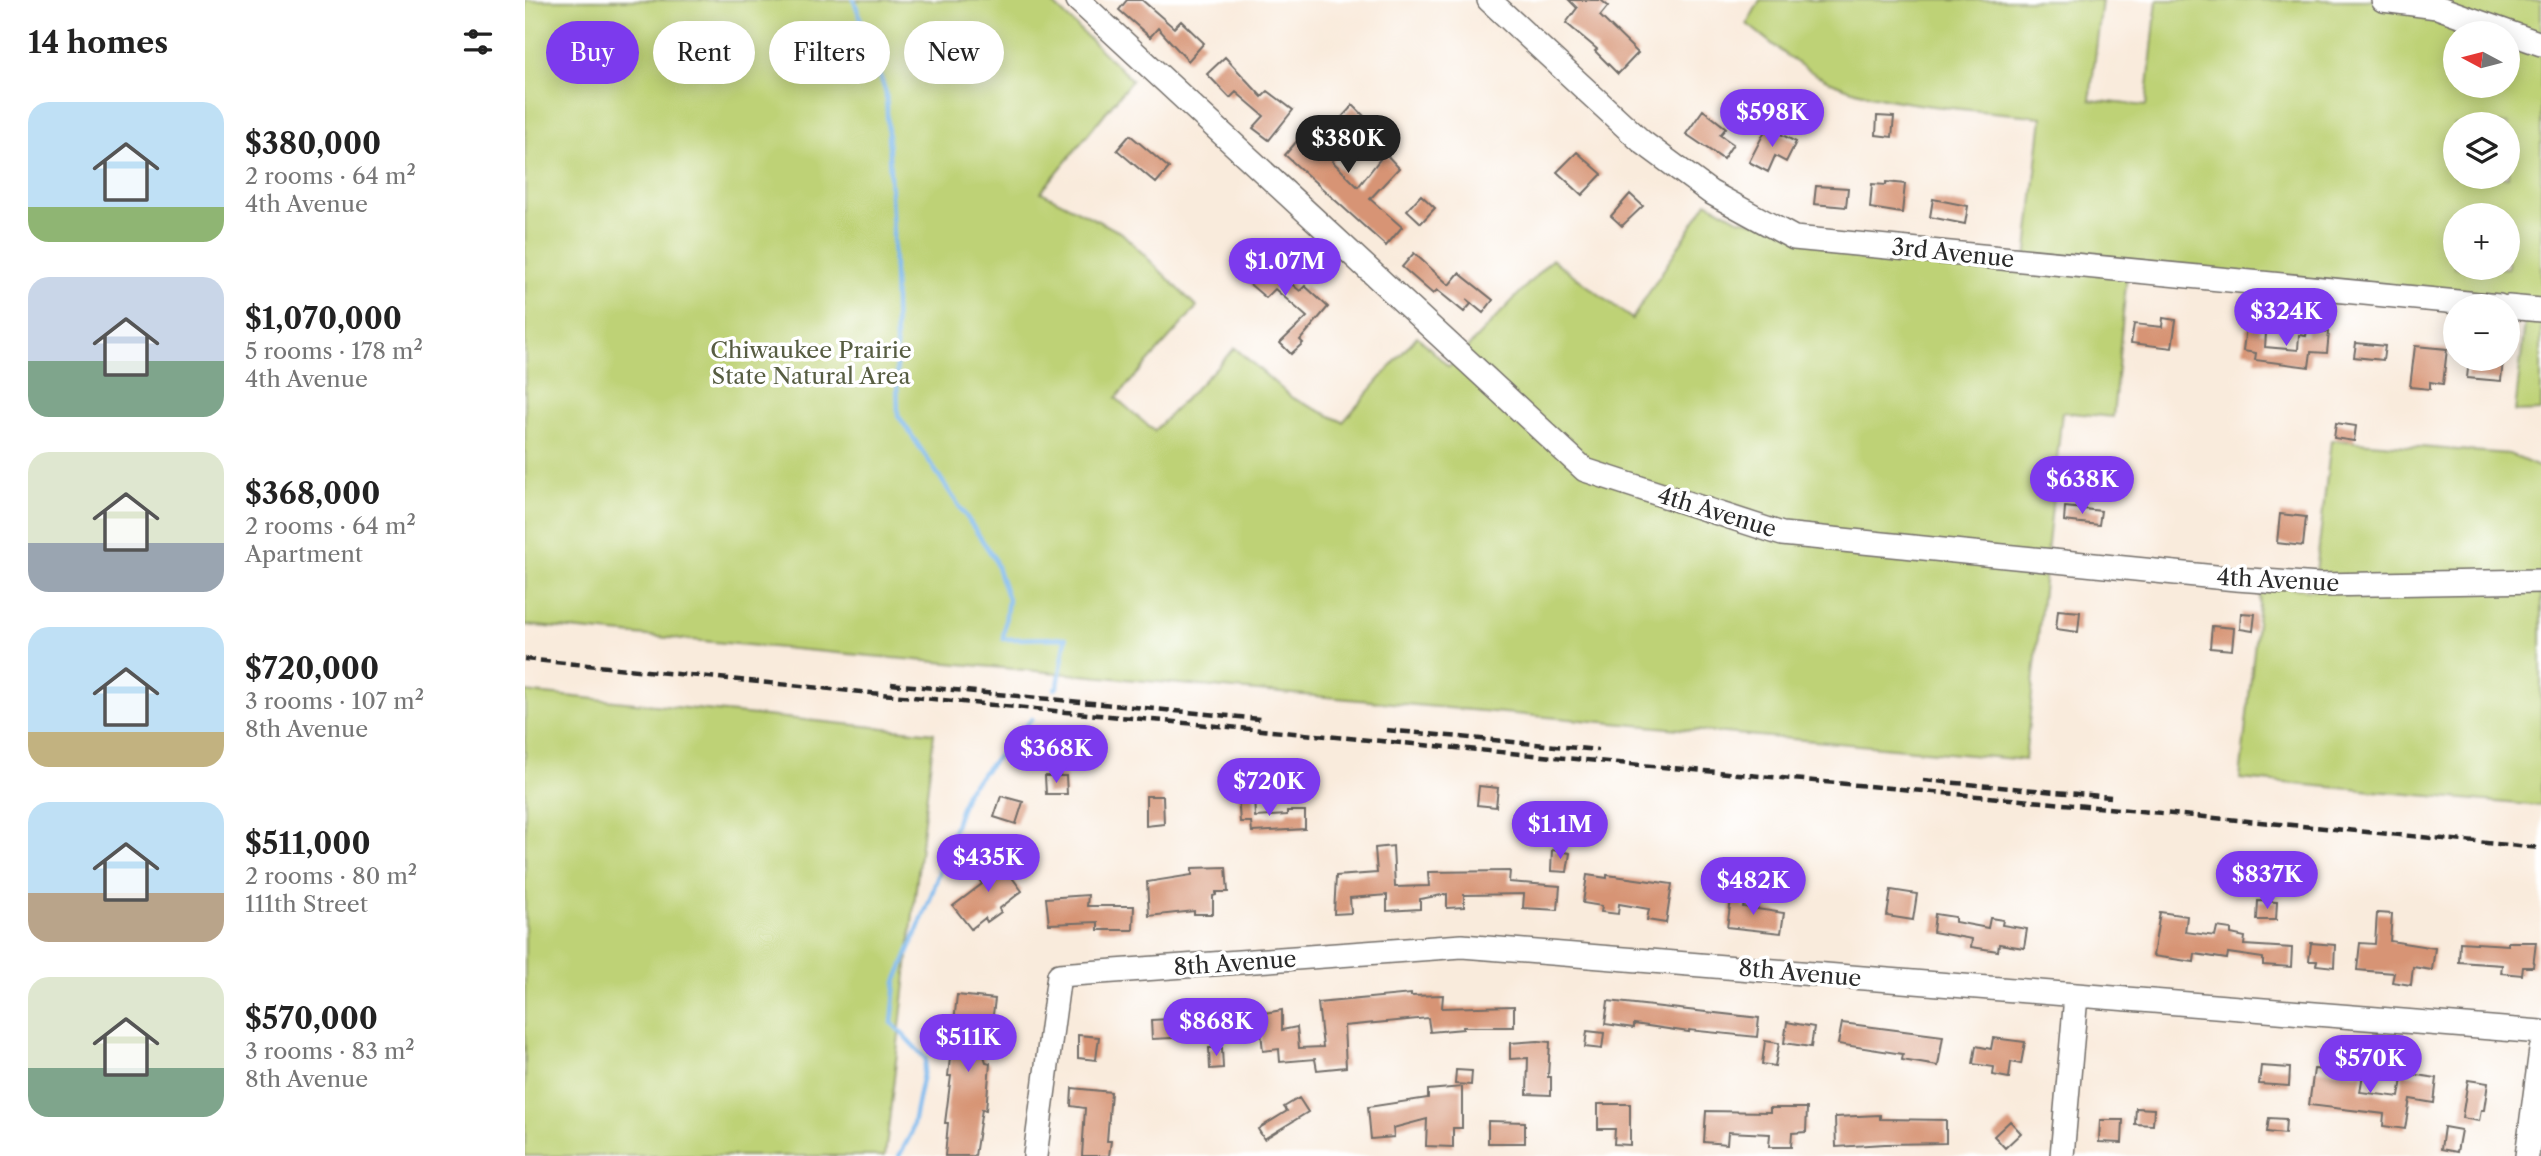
<!DOCTYPE html>
<html lang="en">
<head>
<meta charset="utf-8">
<style>
	:root { --surface:#fff; --page:#f6f6f6; --text:#222; --muted:#767676; --accent:#7c3aed }
	body { margin:0; font-family:"Libre Caslon Text",serif; background:var(--page); color:var(--text); height:100vh; display:flex; flex-direction:column; font-size:26px; white-space:nowrap }
	* { box-sizing:border-box; margin:0 }
	p { font-size:23px; color:var(--muted) }
	.icon { flex:none; width:38px; height:38px; fill:none; stroke:currentColor; stroke-width:2; stroke-linecap:round; stroke-linejoin:round }
	.map { position:relative; flex:1; overflow:hidden }
	.drawer { display:flex; flex-direction:column; background:var(--surface); width:525px }
	.drawer>* { flex:none }
	.banner { position:absolute; left:21px; top:21px; width:665px; height:63px; display:flex; gap:14px }
	.needle { width:46px; rotate:277deg }
	.fabs { position:absolute; left:1918px; top:21px; display:grid; gap:14px }
	.fabs a { display:grid; place-items:center; width:77px; height:77px; border-radius:50%; background:var(--surface); box-shadow:0 4px 18px #0003; font-size:35px }
	.price { position:absolute; translate:-50% -60px; padding:0 16px; border-radius:24px; background:var(--accent); color:#fff; font-size:23px; line-height:46px; filter:drop-shadow(0 2px 4px #0008) }
	.price::after { content:''; position:absolute; left:50%; top:42px; width:21px; height:16px; margin-left:-10px; background:inherit; clip-path:polygon(0 0,100% 0,50% 100%) }
	.price.on { background:#222; color:#fff }
	ul { padding:0; list-style:none }
	li { display:flex; align-items:center; gap:21px; height:175px; padding:0 28px }
	li span { display:grid; place-items:center; flex:none; width:196px; height:140px; border-radius:21px; color:#555 }
	li>.icon { margin-inline-start:auto }
	span .icon { width:84px; height:84px; fill:#fffc; stroke-width:1 }
	li b { font-size:30px }
	h2 { display:flex; justify-content:space-between; align-items:center; height:84px; padding:0 28px; font-size:30px }
	.pill { padding:0 24px; border-radius:32px; background:var(--surface); box-shadow:0 4px 18px #0003; font-size:24px; line-height:63px }
	.pill.on { background:var(--accent); color:#fff }
	main { display:flex; flex:1; min-height:0 }
	.map>svg:first-child { display:block }
</style>
</head>
<body>
<main>
<section class="drawer">
<h2>14 homes<svg class="icon" aria-label="filters" viewBox="0 0 24 24"><path d="M4 7h16M4 17h16"/><circle cx="9" cy="7" r="2"/><circle cx="15" cy="17" r="2"/></svg></h2>
<ul>
<li><span style="background:linear-gradient(#bfe0f5 75%,#8fb573 0)"><svg class="icon" aria-label="home" viewBox="0 0 24 24"><path d="M3 11l9-7 9 7M6 9v11h12V9"/></svg></span><div><b>$380,000</b><p>2 rooms · 64 m²</p><p>4th Avenue</p></div></li>
<li><span style="background:linear-gradient(#c9d6e8 60%,#7fa58c 0)"><svg class="icon" aria-label="home" viewBox="0 0 24 24"><path d="M3 11l9-7 9 7M6 9v11h12V9"/></svg></span><div><b>$1,070,000</b><p>5 rooms · 178 m²</p><p>4th Avenue</p></div></li>
<li><span style="background:linear-gradient(#dfe7d0 65%,#9aa5b1 0)"><svg class="icon" aria-label="home" viewBox="0 0 24 24"><path d="M3 11l9-7 9 7M6 9v11h12V9"/></svg></span><div><b>$368,000</b><p>2 rooms · 64 m²</p><p>Apartment</p></div></li>
<li><span style="background:linear-gradient(#bfe0f5 75%,#c2b280 0)"><svg class="icon" aria-label="home" viewBox="0 0 24 24"><path d="M3 11l9-7 9 7M6 9v11h12V9"/></svg></span><div><b>$720,000</b><p>3 rooms · 107 m²</p><p>8th Avenue</p></div></li>
<li><span style="background:linear-gradient(#bfe0f5 65%,#b9a48a 0)"><svg class="icon" aria-label="home" viewBox="0 0 24 24"><path d="M3 11l9-7 9 7M6 9v11h12V9"/></svg></span><div><b>$511,000</b><p>2 rooms · 80 m²</p><p>111th Street</p></div></li>
<li><span style="background:linear-gradient(#dfe7d0 65%,#7fa58c 0)"><svg class="icon" aria-label="home" viewBox="0 0 24 24"><path d="M3 11l9-7 9 7M6 9v11h12V9"/></svg></span><div><b>$570,000</b><p>3 rooms · 83 m²</p><p>8th Avenue</p></div></li>
</ul>
</section>
<div class="map">
<svg width="2016" height="1156" viewBox="0 0 2016 1156">
	<rect width="100%" height="100%" fill="#fff"/>
	<filter id="ink" filterUnits="userSpaceOnUse"><feTurbulence type="fractalNoise" baseFrequency=".0143" numOctaves="2"/><feDisplacementMap in="SourceGraphic" scale="14" xChannelSelector="R" yChannelSelector="G"/><feConvolveMatrix kernelMatrix="1 2 1 2 8 2 1 2 1" color-interpolation-filters="sRGB"/></filter>
	<filter id="wash" filterUnits="userSpaceOnUse"><feTurbulence type="fractalNoise" baseFrequency=".00686" numOctaves="4" result="noise"/><feDisplacementMap in="SourceGraphic" scale="28" xChannelSelector="R" yChannelSelector="G"/><feGaussianBlur stdDeviation="1.57" result="paint"/><feColorMatrix in="noise" values="0 0 0 0 0 0 0 0 0 0 0 0 0 0 0 0 0 1.4 0 .05"/><feComposite in="paint" operator="in"/></filter>
	<g filter="url(#wash)">
		<rect width="100%" height="100%" fill="#f9ebdc"/>
		<path fill="#bed276" stroke="#747e50" stroke-width="2" fill-rule="evenodd" d="M0,0h524l83,80 -91,112 81,41 75,74 -81,91 38,33 81,-83 57,50 51,24 74,-86 32,31 103,-108 80,60 75,-117 31,17 287,50 17,-152c-66,-8 -151,-9 -211,-35 -32,-14 -57,-37 -84,-58l13,-24h342l-12,100 56,6 11,-106h384v411l-26,1 11,-99 -398,-49 -15,153 -51,-5 -37,348 -1500,-135zM1930,33h53v53h-53zM1930,124h53v53h-53zM1930,215h53v53h-53z
			M1806,440l178,14 32,14v338l-301,-27 21,-193 53,4z
			M0,692l409,41 -49,423h-360z"/>
		<g fill="none" stroke-linecap="round" stroke-linejoin="round">
			<path stroke="#7ab8ed" stroke-width="4.5" d="M329,0l32,93 7,142 5,180 96,143 14,41 -5,40 63,-1 -8,48 -3,3
				M374,1156l12,-22 15,-75 -34,-36 4,-41 33,-80 38,-112 65,-71"/>
		</g>
		<g id="blocks">
			<path fill="#d79474" d="M602,0h15l32,28 7,-7 23,22 -16,18 -30,-33 -8,9 -31,-27z
				M1044,0h32l7,6 -8,10 38,37 -20,21 -23,-23 2,-2 -31,-26 11,-15z
				M700,57l37,40 6,-6 25,19 -24,30 -16,-12 11,-12 -28,-24 -6,6 -23,-24z
				M828,105l16,16 -37,40 26,26 27,-34 14,15 -29,31 32,28 -16,19 -101,-91 18,-21 12,13z
				M1178,110l23,18 -6,7 13,9 -10,15 -37,-25z
				M1352,116l17,1 -2,20 -16,-2z
				M1242,127l29,15 -10,20 -11,-6 -7,16 -19,-10z
				M605,135l39,33 -13,15 -39,-33z
				M1052,152l25,22 -20,21 -25,-23z
				M1361,182l19,2 -3,29 -32,-5 2,-24 14,1z
				M1291,186l32,2 -2,19 -32,-3z
				M1105,194l13,12 -21,20 -11,-10z
				M896,195l14,13 -14,15 -14,-13z
				M1408,199l35,7 -3,18 -35,-7z
				M889,253l35,32 10,-12 34,27 -10,13 -17,-14 5,5 -7,8 -27,-22 -4,4 -31,-27z
				M731,255l44,36 5,-5 23,21 -28,33 3,3 -12,11 -11,-11 27,-26 -32,-28 -9,9 -27,-23z
				M1638,318l13,2 -4,28 -41,-5 3,-19 28,3z
				M1721,327l15,1 -1,4 6,1 -1,14 33,3 1,-15 7,1 1,-6 22,2 -2,21 -16,-1 -2,15 -54,-7 1,-7 -13,-2z
				M1831,343l29,3 -2,14 -29,-3z
				M1890,346l32,3 -4,35 -13,-2v7l-20,-2z
				M1944,359h34l-2,22 -34,-3z
				M1811,423l20,3 -2,15 -20,-3z
				M1540,507l36,4 -2,14 -35,-4z
				M1755,514l26,3 -3,29 -26,-3z
				M1533,610l22,2 -2,20 -22,-3z
				M1716,613l14,1 -2,17 -13,-2z
				M1687,626l22,2 -2,22 -22,-2z
				M520,776h21l1,18h-21z
				M954,786l19,2 -2,19 -19,-2z
				M729,794l1,23 32,-2v-4h18v18l-53,3 -1,-10h-11l-2,-27z
				M476,796l22,6 -7,22 -22,-7z
				M621,796h17l1,28 -18,2z
				M868,846l2,41 34,-1 -1,-14 82,-1 -1,11 51,4 -2,24 -35,-2 1,-14 -60,1v12l-17,1v-14l-27,5v10l-33,2v-16l-37,3 1,15 -17,1 2,-38 41,-3 -2,-25z
				M1027,850l18,3 -3,19 -16,-1z
				M471,856l26,35 -23,18 2,3 -14,10 -2,-4 -14,11 -18,-23 29,-22 -8,-12z
				M701,867l2,25h-12v3l-3,1v18h-19v-3l-45,5 -2,-34 45,-7v-7z
				M1062,875l20,3v-3l65,9 -6,39 -19,-3 2,-11 -30,-5 -1,10 -17,-2 1,-6 -19,-3z
				M1366,890l26,4 -4,26 -26,-4z
				M1207,893l13,2 -2,12 41,6 -3,20 -54,-6z
				M563,895l-1,11h47l-1,24h-35v-8l-49,2 -3,-26z
				M1733,901l19,1 -1,18h-19z
				M1635,912l27,4 -2,16 30,4 2,-9 14,2v5l14,3 -1,8 48,3 -1,19 -28,-2v-7l-35,-5 -1,6 -32,-5 -1,8 -41,-6z
				M1852,913l15,1 -2,27 45,7 -3,22 -19,-3 -2,18 -19,-3 2,-9 -37,-3 3,-27 15,1z
				M1410,914l20,3v5l33,6 2,-10 13,2 -1,5 25,4 -3,19 -25,-4 -1,7 -27,-4 1,-8 -39,-7z
				M1935,942l48,3v-3h28l-3,25h-10l-1,8 -21,-2 1,-8 -43,-3z
				M1786,943l24,2 -1,22 -18,-2 1,-4h-8z
				M886,994v2l32,-1 -1,13 72,-2v21h-51v2l-33,3 -2,-14 -84,8 2,41 -29,3 -2,-11 -35,3 -1,-13 -16,2 -2,-19 -41,2 -1,-18 22,-1v2l41,-7v20l15,-3 2,21 24,-1 -5,-44z
				M432,995l38,4 -4,31h-4l-3,26 2,6 4,1 -4,47 -4,-1 -7,47h-30l3,-33h-3l6,-47h-3z
				M1083,1001l151,17 -2,19 -68,-7v2l-55,-8v4l-29,-4z
				M666,1018l1,19 -40,2 -1,-19z
				M1262,1022l27,5 -3,20 -27,-4z
				M1317,1023l101,13 -5,30 -36,-6 1,-6 -65,-10z
				M1062,1031l17,2 -2,16 -17,-2z
				M553,1035l21,2 -3,23 -18,-2z
				M1468,1038l32,4 -4,22 -10,-2 -2,16 -16,-3 1,-8 -21,-3 3,-18 15,3z
				M1013,1041l12,1 -2,35h3v18l-24,-1 1,-36 -18,1v-16z
				M1240,1041l14,2 -4,23 -13,-2z
				M684,1048h13l1,20 -13,1z
				M1736,1066l29,2 -1,18 -30,-2z
				M1789,1069l49,5 -3,18 39,5 4,-24 34,5 -3,25 -24,-4 -5,30 -22,-3 1,-12 -75,-9z
				M931,1070l16,1 -1,14 -16,-1z
				M1943,1080l20,3 -4,27h-3l-2,11 -17,-3z
				M937,1087v41h-9v19l-27,-1 1,-27 -34,9 1,9 -23,2 -3,-32 60,-9v-8z
				M547,1088l39,4 -4,49h4l-2,15h-27l3,-48 -14,-2z
				M774,1098l9,14 -44,27 -6,-10 29,-18 -3,-4z
				M1073,1104h32v41l-16,-1 1,-15h-17z
				M1245,1108h37l-1,24 -14,1 -1,14h-22l1,-13 -42,-2 -1,12 -23,-2 2,-31 64,1z
				M1611,1108l18,1 -1,16 -18,-1z
				M1355,1115v4l66,1v23l-61,1 -49,3 -1,-30z
				M1744,1118l17,1 -1,15 -18,-2z
				M1575,1120h23l-1,23 -23,-1z
				M963,1121l37,1v21h-37z
				M1485,1121l11,12 -16,15 -11,-12z
				M1919,1127l17,3 -4,22 -16,-3z"/>
		</g>
	</g>
	<g filter="url(#ink)">
		<use href="#blocks" fill-opacity="0" stroke="#736e69" stroke-width="2"/>
		<g fill="none" stroke-linecap="round" stroke-linejoin="round">
			<g stroke="#736e69" stroke-width="26">
				<path id="minor" d="M553,0l507,470 197,64 454,45 83,6 222,-4
					M964,0l152,141 69,51 84,46 705,68
					M1858,0l54,7 104,37
					M1983,307l33,3
					M510,1156l24,-181 403,-29 1079,86
					M1537,1156l14,-160
					M2002,1156l14,-106"/>
			</g>
			<use href="#minor" stroke="#fff" stroke-width="23"/>
			<path stroke="#2b2b2b" stroke-width="4.5" stroke-dasharray="10 5" stroke-linecap="butt" d="M0,659l530,52 1486,137
				M366,684l369,35
				M861,730l212,20
				M1398,780l188,17"/>
		</g>
	</g>
	<g text-anchor="middle" stroke-width="7" stroke-linejoin="round" paint-order="stroke">
		<g font-size="23" fill="#2b2b2b" stroke="#fff">
			<text transform="translate(1428 253) rotate(6)" y="8">3rd Avenue</text>
			<text transform="translate(1192 512) rotate(17)" y="8">4th Avenue</text>
			<text transform="translate(1753 580) rotate(3)" y="8">4th Avenue</text>
			<text transform="translate(710 963) rotate(-4)" y="8">8th Avenue</text>
			<text transform="translate(1275 973) rotate(5)" y="8">8th Avenue</text>
		</g>
		<g font-size="23" fill="#575d42" stroke="#fff">
			<text x="286" y="358">Chiwaukee Prairie<tspan x="286" dy="26">State Natural Area</tspan></text>
		</g>
	</g>
</svg>
<div class="fabs">
<a><svg class="needle" viewBox="-14 -14 28 28"><path d="M0-13l5 13h-10z" fill="#e53935"/><path d="M0 13l5-13h-10z" fill="#767676"/></svg></a>
<a><svg class="icon" aria-label="layers" viewBox="0 0 24 24"><path d="M12 4l9 5-9 5-9-5zM3 14l9 5 9-5"/></svg></a>
<a>+</a>
<a>−</a>
</div>
<b class="price" style="left:1247px;top:149px">$598K</b>
<b class="price on" style="left:823px;top:175px">$380K</b>
<b class="price" style="left:760px;top:298px">$1.07M</b>
<b class="price" style="left:1761px;top:348px">$324K</b>
<b class="price" style="left:1557px;top:516px">$638K</b>
<b class="price" style="left:531px;top:785px">$368K</b>
<b class="price" style="left:744px;top:818px">$720K</b>
<b class="price" style="left:1035px;top:861px">$1.1M</b>
<b class="price" style="left:463px;top:894px">$435K</b>
<b class="price" style="left:1742px;top:911px">$837K</b>
<b class="price" style="left:1228px;top:917px">$482K</b>
<b class="price" style="left:691px;top:1058px">$868K</b>
<b class="price" style="left:443px;top:1074px">$511K</b>
<b class="price" style="left:1845px;top:1095px">$570K</b>
<div class="banner">
<a class="pill on">Buy</a>
<a class="pill">Rent</a>
<a class="pill">Filters</a>
<a class="pill">New</a>
</div>
</div>
</main>
</body>
</html>
